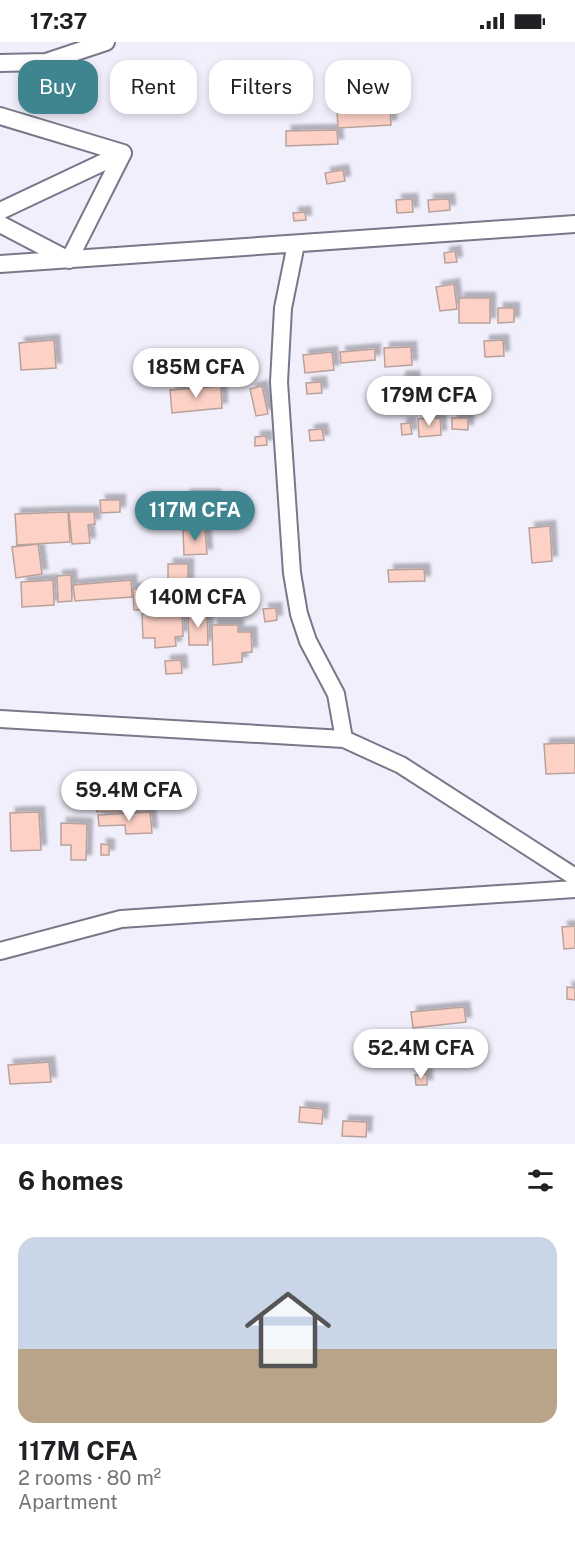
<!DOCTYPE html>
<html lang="en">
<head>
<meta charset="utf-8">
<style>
	:root { --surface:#fff; --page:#f6f6f6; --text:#202124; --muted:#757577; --accent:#3f858f }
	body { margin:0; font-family:"Public Sans",sans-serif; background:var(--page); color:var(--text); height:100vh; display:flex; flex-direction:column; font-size:22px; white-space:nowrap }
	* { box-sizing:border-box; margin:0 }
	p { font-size:20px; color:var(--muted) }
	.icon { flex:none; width:33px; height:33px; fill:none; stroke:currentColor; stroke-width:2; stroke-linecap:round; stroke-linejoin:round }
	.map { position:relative; height:1102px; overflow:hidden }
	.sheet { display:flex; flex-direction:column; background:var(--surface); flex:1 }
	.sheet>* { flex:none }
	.banner { position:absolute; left:18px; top:18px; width:540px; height:54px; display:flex; gap:12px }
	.price { position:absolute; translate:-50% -51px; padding:0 14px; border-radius:21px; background:#fff; color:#222; font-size:20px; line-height:39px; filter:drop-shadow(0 2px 3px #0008) }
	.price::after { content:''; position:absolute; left:50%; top:36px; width:18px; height:14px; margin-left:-9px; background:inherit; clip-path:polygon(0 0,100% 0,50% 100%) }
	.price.on { background:var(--accent); color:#fff }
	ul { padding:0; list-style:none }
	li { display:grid; align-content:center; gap:12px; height:318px; padding:0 18px }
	li span { display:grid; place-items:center; height:186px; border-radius:18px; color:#555 }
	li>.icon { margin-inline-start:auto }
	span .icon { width:108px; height:108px; fill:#fffc; stroke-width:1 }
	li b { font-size:26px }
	h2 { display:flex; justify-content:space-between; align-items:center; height:72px; padding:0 18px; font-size:26px }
	.pill { padding:0 21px; border-radius:18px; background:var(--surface); box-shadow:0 3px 9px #0003; font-size:21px; line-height:54px }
	.pill.on { background:var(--accent); color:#fff }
	.status { display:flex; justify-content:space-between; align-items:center; height:42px; padding:0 30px; background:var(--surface); direction:ltr }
	.status svg { height:16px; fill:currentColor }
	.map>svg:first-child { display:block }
</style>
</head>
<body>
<div class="status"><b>17:37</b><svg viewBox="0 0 49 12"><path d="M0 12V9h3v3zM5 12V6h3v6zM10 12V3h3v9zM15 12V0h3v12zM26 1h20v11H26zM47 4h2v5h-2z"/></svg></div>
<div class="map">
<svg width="575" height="1102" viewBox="0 0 575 1102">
	<defs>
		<filter id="shadow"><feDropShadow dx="5.5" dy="-5.5" stdDeviation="1.5" flood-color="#0004"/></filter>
	</defs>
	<rect width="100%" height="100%" fill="#f1effc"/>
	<path fill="#fdd1c6" stroke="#b9a29c" stroke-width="1.5" filter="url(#shadow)" d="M390,65l1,18 -53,3 -1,-18z
		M337,88l1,14 -52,2v-15z
		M343,128l2,11 -18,3 -2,-11z
		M412,157l1,13 -16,1 -1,-13z
		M449,157l1,11 -21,2 -1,-12z
		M305,170l1,8 -12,1 -1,-8z
		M455,209l2,11 -12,1 -1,-10z
		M454,242l3,25 -17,2 -4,-24z
		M459,256h31v25h-31z
		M498,266h16v14l-16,1z
		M54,298l2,28 -35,2 -2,-27z
		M503,298l1,16 -19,1 -1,-16z
		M411,305l1,18 -27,2 -1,-19z
		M375,307v11l-34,3 -1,-11z
		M332,310l2,18 -29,3 -2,-18z
		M414,334l2,28 -19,2 -2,-11 6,-18z
		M321,340l1,11 -15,1 -1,-11z
		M221,344l1,22 -50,5 -2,-23z
		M262,344l6,28 -12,2 -6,-27z
		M440,376l1,17 -22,2 -1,-18z
		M452,376h16v12l-16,-1z
		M410,381l2,11 -10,1 -1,-11z
		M322,387l2,11 -14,1 -1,-11z
		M266,394l1,9 -12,1v-9z
		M185,453h30v20h-18v-8h-12z
		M100,458h20v12l-19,1z
		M68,470l2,30 -53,3 -2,-31z
		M69,470h25l1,12 -7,1 2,18 -18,1z
		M550,484l2,35 -20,2 -3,-35z
		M205,486l2,26 -23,1 -1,-25z
		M38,502l4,30 -26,4 -4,-31z
		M168,522h20v20h-20z
		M424,527l1,12 -36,1 -1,-12z
		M71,533l1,26 -14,1 -1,-26z
		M53,538l1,25 -32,2 -1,-25z
		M131,538l1,17 -57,4 -2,-16z
		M163,545l2,21 -31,2 -1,-21z
		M276,566l1,12 -12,2 -2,-13z
		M182,570l1,24 -8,1 1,9 -21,2v-10h-12l-1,-24z
		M188,571h19l1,32h-19z
		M212,583h26v7h13l1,20 -10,1v9l-29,3z
		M181,618l1,13 -16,1 -1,-13z
		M575,701v30l-29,1 -2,-30z
		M125,751l1,18 -29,1 -1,-12 18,-1v-5z
		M39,770l2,38 -30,1 -1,-38z
		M150,770l2,21 -26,1 -1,-9 -26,1 -1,-11z
		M61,781l26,1 -1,36h-15v-15h-10z
		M101,802l8,1v10h-8z
		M575,884v22l-11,1 -2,-22z
		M567,945l8,1v12l-8,-1z
		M464,965l2,15 -53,6 -2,-16z
		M49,1020l2,20 -41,2 -2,-19z
		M427,1032v11h-11l-1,-10z
		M300,1065l23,2 -1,15 -23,-2z
		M343,1079l24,1 -1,15 -24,-1z"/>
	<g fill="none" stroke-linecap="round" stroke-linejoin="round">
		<g stroke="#797789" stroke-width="20">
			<path id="minor" d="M0,21l46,-1 60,-20
				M0,74l123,37 -123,58
				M0,182l69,36 54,-107
				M296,202l-13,64 -4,74 13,191 7,41 9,27 28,53 8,45
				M0,222l575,-40
				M0,677l344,20 57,26 174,112
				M0,909l121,-32 454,-30"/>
		</g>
		<use href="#minor" stroke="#fff" stroke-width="16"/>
	</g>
</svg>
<b class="price" style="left:196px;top:357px">185M CFA</b>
<b class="price" style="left:429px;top:385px">179M CFA</b>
<b class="price on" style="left:195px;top:500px">117M CFA</b>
<b class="price" style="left:198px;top:587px">140M CFA</b>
<b class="price" style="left:129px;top:780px">59.4M CFA</b>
<b class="price" style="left:421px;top:1038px">52.4M CFA</b>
<div class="banner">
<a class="pill on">Buy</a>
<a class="pill">Rent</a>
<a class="pill">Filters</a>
<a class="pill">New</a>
</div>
</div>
<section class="sheet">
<h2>6 homes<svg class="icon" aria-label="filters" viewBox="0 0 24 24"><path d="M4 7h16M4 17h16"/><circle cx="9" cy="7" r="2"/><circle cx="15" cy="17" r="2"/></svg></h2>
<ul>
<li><span style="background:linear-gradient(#c9d6e8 60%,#b9a48a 0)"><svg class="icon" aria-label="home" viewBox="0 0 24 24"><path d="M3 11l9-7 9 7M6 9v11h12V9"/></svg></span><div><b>117M CFA</b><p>2 rooms · 80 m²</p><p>Apartment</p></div></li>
</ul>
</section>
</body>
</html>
